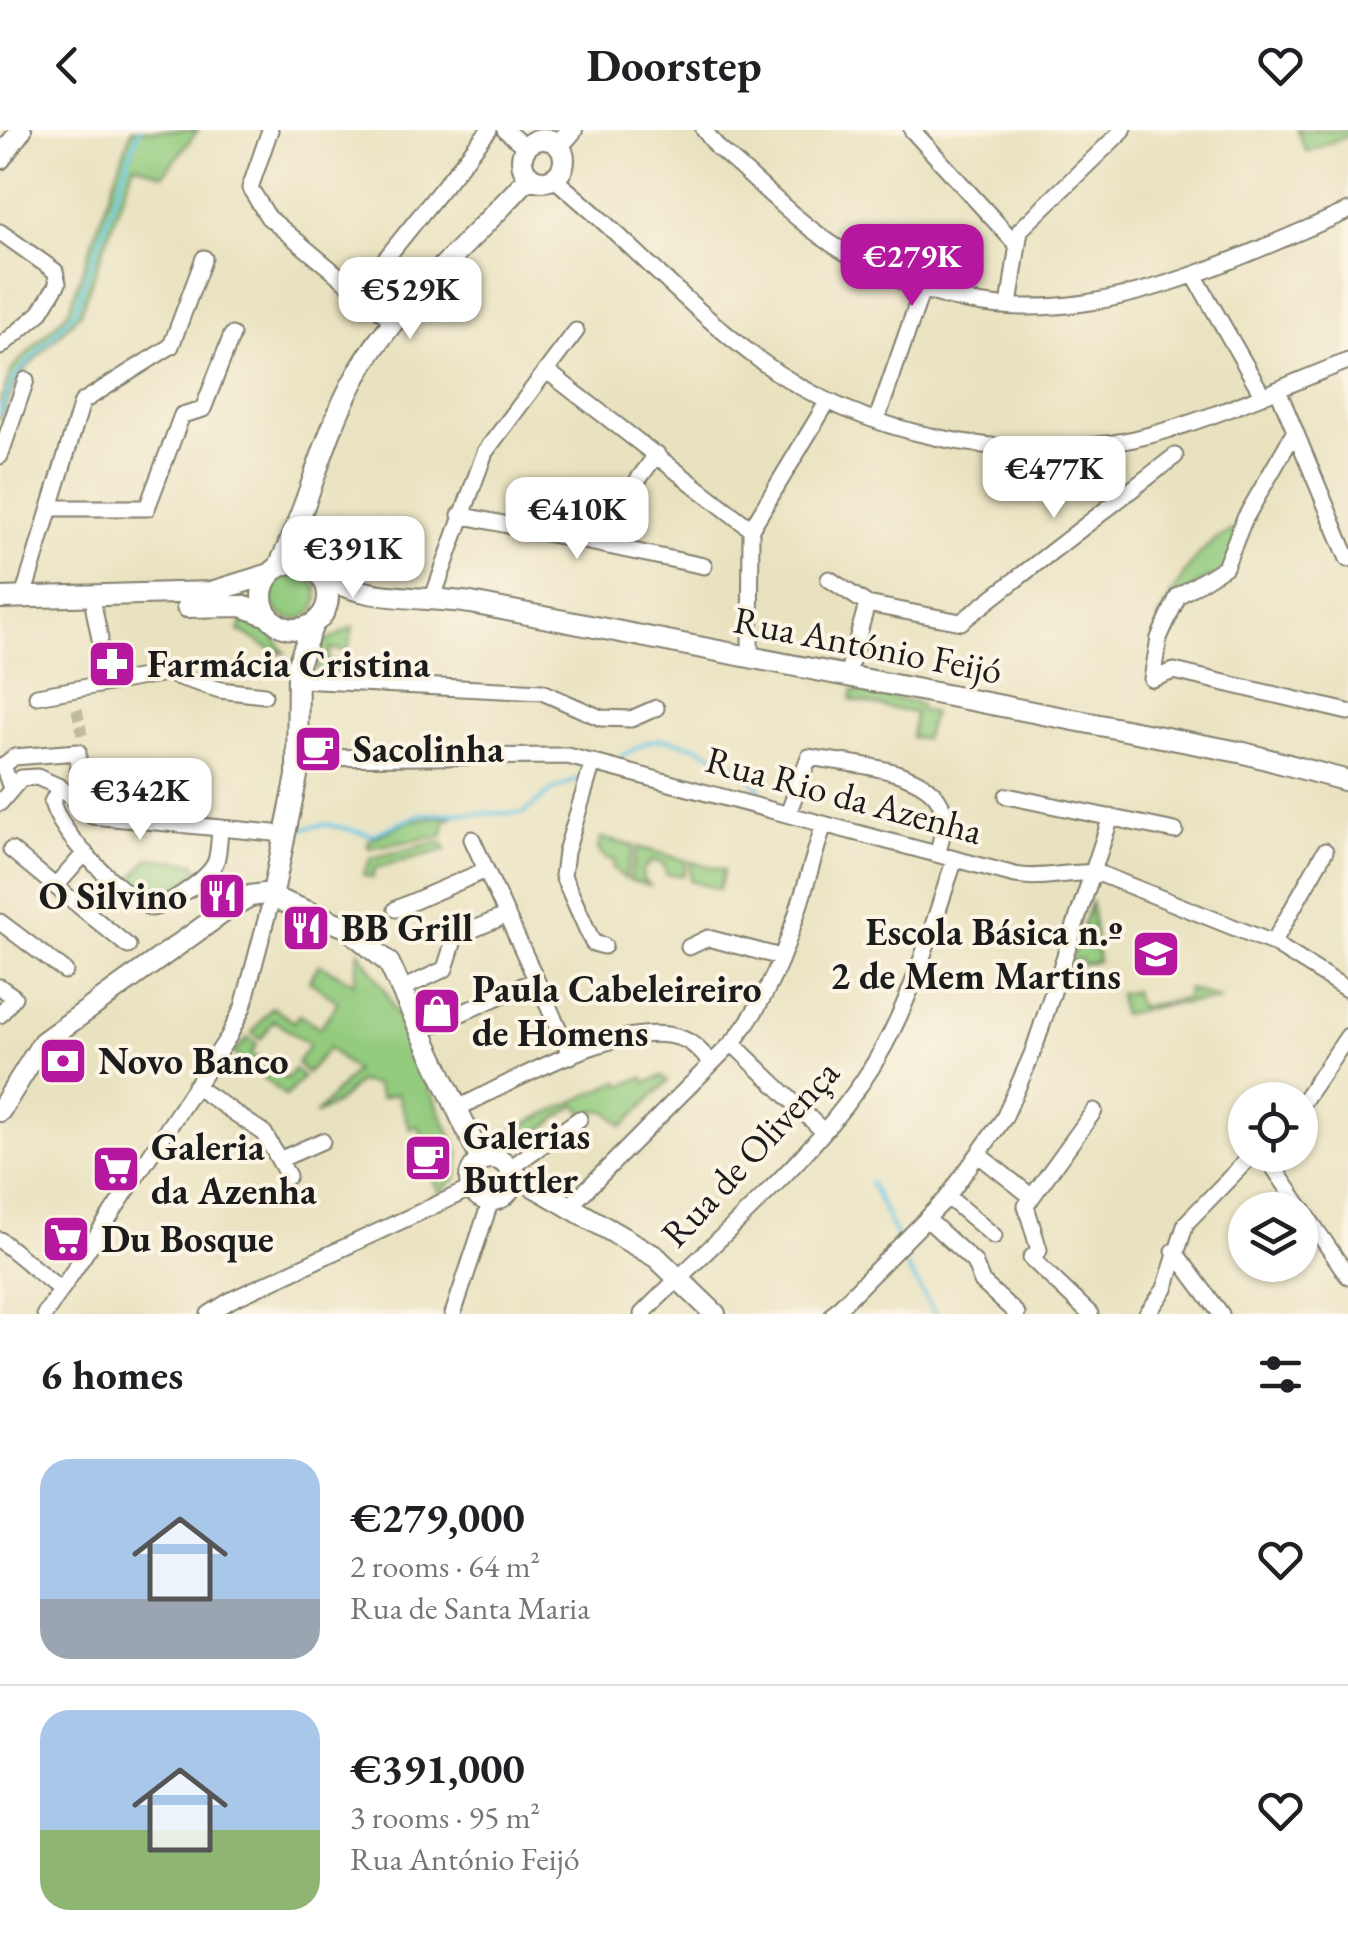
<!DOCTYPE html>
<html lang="en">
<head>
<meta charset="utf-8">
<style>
	:root { --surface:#fff; --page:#f6f6f6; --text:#202124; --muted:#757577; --line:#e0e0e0; --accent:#b5179e }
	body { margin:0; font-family:"EB Garamond",serif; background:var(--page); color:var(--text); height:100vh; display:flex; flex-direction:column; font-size:38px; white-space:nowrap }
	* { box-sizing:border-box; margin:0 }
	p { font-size:32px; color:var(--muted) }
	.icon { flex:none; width:55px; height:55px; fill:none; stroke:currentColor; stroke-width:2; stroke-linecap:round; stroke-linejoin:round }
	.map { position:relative; height:1184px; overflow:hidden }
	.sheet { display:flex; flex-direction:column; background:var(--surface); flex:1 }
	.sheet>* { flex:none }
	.fabs { position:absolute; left:1228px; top:952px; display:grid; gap:20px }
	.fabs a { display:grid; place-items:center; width:90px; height:90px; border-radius:50%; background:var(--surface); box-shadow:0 2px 8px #0004; font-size:50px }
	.price { position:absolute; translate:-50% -85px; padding:0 22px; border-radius:20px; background:#fff; color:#222; font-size:32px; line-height:65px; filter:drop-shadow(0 2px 5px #0008) }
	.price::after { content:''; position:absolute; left:50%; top:60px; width:30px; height:22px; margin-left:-15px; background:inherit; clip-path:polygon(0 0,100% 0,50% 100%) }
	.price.selected { background:var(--accent); color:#fff }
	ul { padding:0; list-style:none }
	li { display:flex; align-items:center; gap:30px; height:250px; padding:0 40px }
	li+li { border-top:2px solid var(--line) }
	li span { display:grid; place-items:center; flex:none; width:280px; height:200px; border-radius:30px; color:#555 }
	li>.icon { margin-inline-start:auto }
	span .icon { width:120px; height:120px; fill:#fffc; stroke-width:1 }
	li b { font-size:42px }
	h2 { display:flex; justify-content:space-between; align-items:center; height:120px; padding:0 40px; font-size:42px }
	header { display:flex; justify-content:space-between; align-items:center; height:130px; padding:0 40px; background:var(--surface); font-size:45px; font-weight:700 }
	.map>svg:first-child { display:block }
</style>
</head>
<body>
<header><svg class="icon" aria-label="back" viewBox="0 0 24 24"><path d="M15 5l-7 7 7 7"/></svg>Doorstep<svg class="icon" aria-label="heart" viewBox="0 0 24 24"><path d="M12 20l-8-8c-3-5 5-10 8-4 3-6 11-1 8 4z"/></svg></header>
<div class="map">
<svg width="1348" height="1184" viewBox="0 0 1348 1184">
	<rect width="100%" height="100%" fill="#fcf5e5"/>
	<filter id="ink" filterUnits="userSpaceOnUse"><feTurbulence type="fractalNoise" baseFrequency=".01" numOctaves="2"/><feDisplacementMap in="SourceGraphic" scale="20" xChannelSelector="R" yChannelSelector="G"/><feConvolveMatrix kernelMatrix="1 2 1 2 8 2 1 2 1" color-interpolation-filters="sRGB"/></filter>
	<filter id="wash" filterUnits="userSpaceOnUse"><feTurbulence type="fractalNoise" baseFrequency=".0048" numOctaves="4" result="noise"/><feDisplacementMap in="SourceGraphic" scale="40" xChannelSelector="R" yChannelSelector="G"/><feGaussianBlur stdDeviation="2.25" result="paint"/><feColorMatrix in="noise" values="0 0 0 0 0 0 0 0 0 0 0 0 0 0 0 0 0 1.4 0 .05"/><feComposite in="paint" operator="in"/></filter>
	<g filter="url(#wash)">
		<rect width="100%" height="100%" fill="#e9e2c0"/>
		<path fill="#93cb7e" stroke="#58744d" stroke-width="2.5" d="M132,0h66l-35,45 -29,-11 -54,149 -60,62 -20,45v-21l13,-31 55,-56z
			M1297,0h51v6l-42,16z
			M1246,397c-11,59 -16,33 -53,61 -13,9 -24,23 -35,34 17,-36 45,-90 88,-95z
			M272 466a23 23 0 1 1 46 0a23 23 0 1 1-46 0Z
			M244,486l27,16 14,21c-19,-1 -28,-16 -46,-21z
			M353,497l-5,24 -18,-2 -2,12 17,4 -2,7 -27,-2 2,-24z
			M853,560l67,14v6l13,3 -9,26 -13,-2 4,-24 -64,-13z
			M453,686l-8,6 -2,14 -75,12 1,-8 42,-20z
			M601,708l33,8 -9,33 -12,-11 1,-8 -9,-1 -7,-10z
			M434,713h9l3,7 -71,18 -2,10 -10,-3 8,-17z
			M638,717l49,14 -3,14h-17l-4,-11 -9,-4 -12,10 1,10 8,6 -22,-6z
			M149,728l46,5 5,8 -48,32 -24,-19z
			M691,732l33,8 -5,19 -29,-8z
			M1091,771l7,60 -15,4 -2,-6 -5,1 1,8 -7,-3z
			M359,821l27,41 73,162 -3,24 -17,15 -13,-28 7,-4 -15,-35 -8,3 -13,-36 -16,5 -5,-13 -18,-3 -20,20 -23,13 40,-44 -26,-23 -22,25 -10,-10 12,-18 -35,-25 -13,19 -9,-6 20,-26 22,15 6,-7 20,13 18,-26 -29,-21 10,-17 35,19z
			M1188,859l33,11 -57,5 -42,10 -3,-21 15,-3 4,16 47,-8z
			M248,908l9,6 -6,10 36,25 7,-10 9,8 -17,19 -53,-43z
			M662,946l6,5 -45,45 -16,-15 -11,-1 -9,6 -11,-11 -59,42 -17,2 -9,-10 128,-58 3,5 21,-9 3,6z"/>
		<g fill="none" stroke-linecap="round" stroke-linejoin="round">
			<path stroke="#64c5e2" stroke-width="4" d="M0,283l14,-35 60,-66 65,-182
				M620,627c11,-5 23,-15 35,-17 29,-4 90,25 105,49
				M300,699l26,-5 46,11 49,-21 103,-1 27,-22 29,-13
				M870,1052l27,55
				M907,1137l28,47"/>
		</g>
	</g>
	<g filter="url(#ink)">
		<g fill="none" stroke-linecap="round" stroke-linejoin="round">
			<path stroke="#c0ba9f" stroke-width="11" stroke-dasharray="11 5.5" stroke-linecap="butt" d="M77,579l5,26"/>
			<path stroke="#c0ba9f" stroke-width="15" stroke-dasharray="15 8" stroke-linecap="butt" d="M100,509l4,26"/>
			<g stroke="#827f6e" stroke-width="19">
				<path id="minor" d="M270,0l-20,58 18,29 126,105
					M505,0l21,18
					M704,0l14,18c40,33 79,75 123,102 181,113 333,36 507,-39
					M912,0l104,114
					M553,48c71,57 131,126 205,181 100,76 254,107 376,80 74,-17 144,-51 214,-78
					M0,102l55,39 3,12 -18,30 -40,34
					M1194,145l69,121
					M358,163l131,-163
					M1009,176l11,-76 103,-100
					M547,241l204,158
					M1278,260l70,169
					M877,289l45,-129
					M1295,301l-51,89 -19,47 -47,29 -19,42 -7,41 22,-8 174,41
					M0,326l26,-76
					M52,378h95l35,-93 21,-6 29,-74
					M460,385l244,51
					M592,412l65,-88
					M829,449l38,25
					M23,467l59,-195 89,-56 33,-88
					M433,467l52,-145 91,-121
					M94,479l6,30
					M750,527l1,-128 77,-128
					M847,546l20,-72 94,18 214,-166
					M298,550l244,12 59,26 30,1 25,-11
					M37,566l129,-23 54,17 44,5
					M298,628l270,-2 447,119c30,6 61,-7 88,0l170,68 75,47
					M593,632l-27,90 -3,24 30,67 11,3
					M60,657l-8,15c9,34 67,91 99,106 17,-2 59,-30 65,-47 3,-10 3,-22 4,-32
					M11,658l-8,-22 11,-9 64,-5 1,53
					M1007,666l168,35
					M0,673l21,-25 16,-1 23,10 32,29 192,18
					M788,684l21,-57c39,8 129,10 135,58 1,12 -4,27 -6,39
					M472,709l99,217
					M11,720l117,96
					M56,756l29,-33
					M396,779l90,-39
					M0,792l65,49
					M1273,813l52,-92
					M689,817l19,-9 73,19
					M0,857l14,10 -14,18
					M404,858l41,-19 10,-32 52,-22
					M423,900l113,-50
					M732,913l91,88
					M195,956l69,47 24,43
					M1300,976l48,-70
					M458,978c53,-25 166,-92 225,-69 12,4 20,16 29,24
					M1265,1025l83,121
					M980,1026l52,41 -6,9 13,44 -8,8 59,56
					M281,1029l41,-18
					M510,1038l69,-49
					M948,1067l46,39
					M1032,1067l62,-86
					M571,1075l161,-162c52,-61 68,-144 92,-219
					M927,1089l47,43 8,20 35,32
					M0,1110l61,50
					M1174,1121l47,63
					M45,1184l184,-278 14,-29 29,-110
					M209,1184l22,-14 241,-112
					M453,1184l38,-114
					M642,1184c76,-77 182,-164 236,-257 36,-61 54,-132 77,-198
					M833,1184l113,-115 58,-81 29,-66 78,-235
					M1147,1184l18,-25 21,-66 66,-68"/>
			</g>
			<g stroke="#827f6e" stroke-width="24">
				<path id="tertiary" d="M522 30a21 21 0 1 1 42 0a21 21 0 1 1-42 0Z
					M559,15l13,-15
					M0,29l21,-29
					M262 466a33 33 0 1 1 66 0a33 33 0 1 1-66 0Z
					M278,438c30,-60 43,-125 74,-184 41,-79 119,-141 178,-208
					M321,445c46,28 99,20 150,28l773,150 104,28
					M0,468l211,-6 59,-18
					M187,477l55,-1 28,11
					M272,767l25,-121 1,-112 15,-40
					M0,981l43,-69 185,-133 22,-13 14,-2 82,33 43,36 92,197
					M470 1049a21 21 0 1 1 42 0a21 21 0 1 1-42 0Z
					M511,1043l145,84 59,57"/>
			</g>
			<use href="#minor" stroke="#fff" stroke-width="15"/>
			<use href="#tertiary" stroke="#fff" stroke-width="20"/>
		</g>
	</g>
	<defs>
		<g id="pharmacy-square" transform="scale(2.5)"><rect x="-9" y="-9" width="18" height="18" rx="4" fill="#b5179e" stroke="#fcf5e5"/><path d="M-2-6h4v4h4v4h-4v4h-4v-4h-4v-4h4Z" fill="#fff"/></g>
		<g id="cafe-square" transform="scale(2.5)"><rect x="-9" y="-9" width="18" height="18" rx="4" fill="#b5179e" stroke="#fcf5e5"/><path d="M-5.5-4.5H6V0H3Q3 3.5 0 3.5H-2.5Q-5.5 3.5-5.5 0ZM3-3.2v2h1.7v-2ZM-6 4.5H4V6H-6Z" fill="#fff"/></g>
		<g id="restaurant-square" transform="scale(2.5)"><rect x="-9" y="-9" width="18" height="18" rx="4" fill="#b5179e" stroke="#fcf5e5"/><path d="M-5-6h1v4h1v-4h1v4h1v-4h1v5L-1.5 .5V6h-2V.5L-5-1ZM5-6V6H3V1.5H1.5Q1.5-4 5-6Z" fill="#fff"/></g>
		<g id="school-square" transform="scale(2.5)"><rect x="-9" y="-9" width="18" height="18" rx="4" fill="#b5179e" stroke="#fcf5e5"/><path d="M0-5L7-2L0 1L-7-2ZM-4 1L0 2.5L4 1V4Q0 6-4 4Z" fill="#fff"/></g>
		<g id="shop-square" transform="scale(2.5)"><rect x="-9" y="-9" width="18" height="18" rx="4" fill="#b5179e" stroke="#fcf5e5"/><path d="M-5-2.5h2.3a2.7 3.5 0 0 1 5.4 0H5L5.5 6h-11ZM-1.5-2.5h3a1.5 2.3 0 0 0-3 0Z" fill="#fff"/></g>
		<g id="bank-square" transform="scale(2.5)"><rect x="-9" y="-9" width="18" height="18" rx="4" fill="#b5179e" stroke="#fcf5e5"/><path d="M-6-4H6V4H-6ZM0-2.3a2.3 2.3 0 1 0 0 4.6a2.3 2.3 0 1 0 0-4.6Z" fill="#fff"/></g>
		<g id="supermarket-square" transform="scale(2.5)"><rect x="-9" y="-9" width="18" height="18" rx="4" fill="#b5179e" stroke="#fcf5e5"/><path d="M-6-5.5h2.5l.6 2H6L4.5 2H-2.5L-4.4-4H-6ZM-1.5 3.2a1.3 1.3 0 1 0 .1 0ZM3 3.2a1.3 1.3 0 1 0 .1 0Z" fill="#fff"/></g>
	</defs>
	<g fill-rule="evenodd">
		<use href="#pharmacy-square" x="112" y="534"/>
		<use href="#cafe-square" x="318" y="619"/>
		<use href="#restaurant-square" x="222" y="766"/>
		<use href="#restaurant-square" x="306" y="798"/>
		<use href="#school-square" x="1156" y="824"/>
		<use href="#shop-square" x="437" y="881"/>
		<use href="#bank-square" x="63" y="931"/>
		<use href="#cafe-square" x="428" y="1028"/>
		<use href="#supermarket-square" x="116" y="1039"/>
		<use href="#supermarket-square" x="66" y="1109"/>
	</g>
	<g text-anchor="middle" stroke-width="8" stroke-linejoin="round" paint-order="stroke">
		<g font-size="38" fill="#1c1c1c" stroke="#fcf5e5">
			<text transform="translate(868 515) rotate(11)" y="13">Rua António Feijó</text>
			<text transform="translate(844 665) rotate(15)" y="13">Rua Rio da Azenha</text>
			<text transform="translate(750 1023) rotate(-47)" y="13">Rua de Olivença</text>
		</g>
		<g font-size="38" font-weight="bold" fill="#1c1c1c" stroke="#fcf5e5" text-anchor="start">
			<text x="147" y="547">Farmácia Cristina</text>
			<text x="353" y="632">Sacolinha</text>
			<text x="187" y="779" text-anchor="end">O Silvino</text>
			<text x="341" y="811">BB Grill</text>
			<text x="1121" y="815" text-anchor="end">Escola Básica n.º<tspan x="1121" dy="44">2 de Mem Martins</tspan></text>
			<text x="472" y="872">Paula Cabeleireiro<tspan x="472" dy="44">de Homens</tspan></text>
			<text x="98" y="944">Novo Banco</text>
			<text x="463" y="1019">Galerias<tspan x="463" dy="44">Buttler</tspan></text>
			<text x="151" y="1030">Galeria<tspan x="151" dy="44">da Azenha</tspan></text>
			<text x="101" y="1122">Du Bosque</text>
		</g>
	</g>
</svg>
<div class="fabs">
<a><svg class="icon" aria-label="locate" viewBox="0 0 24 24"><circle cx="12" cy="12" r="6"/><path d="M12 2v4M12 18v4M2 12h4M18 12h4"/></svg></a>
<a><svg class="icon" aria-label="layers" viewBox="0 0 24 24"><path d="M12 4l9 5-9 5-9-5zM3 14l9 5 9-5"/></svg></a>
</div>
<b class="price selected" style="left:912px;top:179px">€279K</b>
<b class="price" style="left:410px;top:212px">€529K</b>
<b class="price" style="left:1054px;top:391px">€477K</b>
<b class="price" style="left:577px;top:432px">€410K</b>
<b class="price" style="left:353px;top:471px">€391K</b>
<b class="price" style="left:140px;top:713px">€342K</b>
</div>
<section class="sheet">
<h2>6 homes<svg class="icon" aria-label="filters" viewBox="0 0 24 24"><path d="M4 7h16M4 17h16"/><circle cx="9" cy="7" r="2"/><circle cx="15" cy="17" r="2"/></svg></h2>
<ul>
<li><span style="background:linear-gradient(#a9c7e8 70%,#9aa5b1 0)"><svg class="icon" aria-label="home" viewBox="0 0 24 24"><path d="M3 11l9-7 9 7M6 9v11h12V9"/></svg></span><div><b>€279,000</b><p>2 rooms · 64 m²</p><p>Rua de Santa Maria</p></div><svg class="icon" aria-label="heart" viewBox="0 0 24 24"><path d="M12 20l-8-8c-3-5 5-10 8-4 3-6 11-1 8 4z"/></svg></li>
<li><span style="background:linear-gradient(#a9c7e8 60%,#8fb573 0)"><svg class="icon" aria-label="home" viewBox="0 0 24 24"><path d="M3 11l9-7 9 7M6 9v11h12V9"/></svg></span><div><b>€391,000</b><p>3 rooms · 95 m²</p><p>Rua António Feijó</p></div><svg class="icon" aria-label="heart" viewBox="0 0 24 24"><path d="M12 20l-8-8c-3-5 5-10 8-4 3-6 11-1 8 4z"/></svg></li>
</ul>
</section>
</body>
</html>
